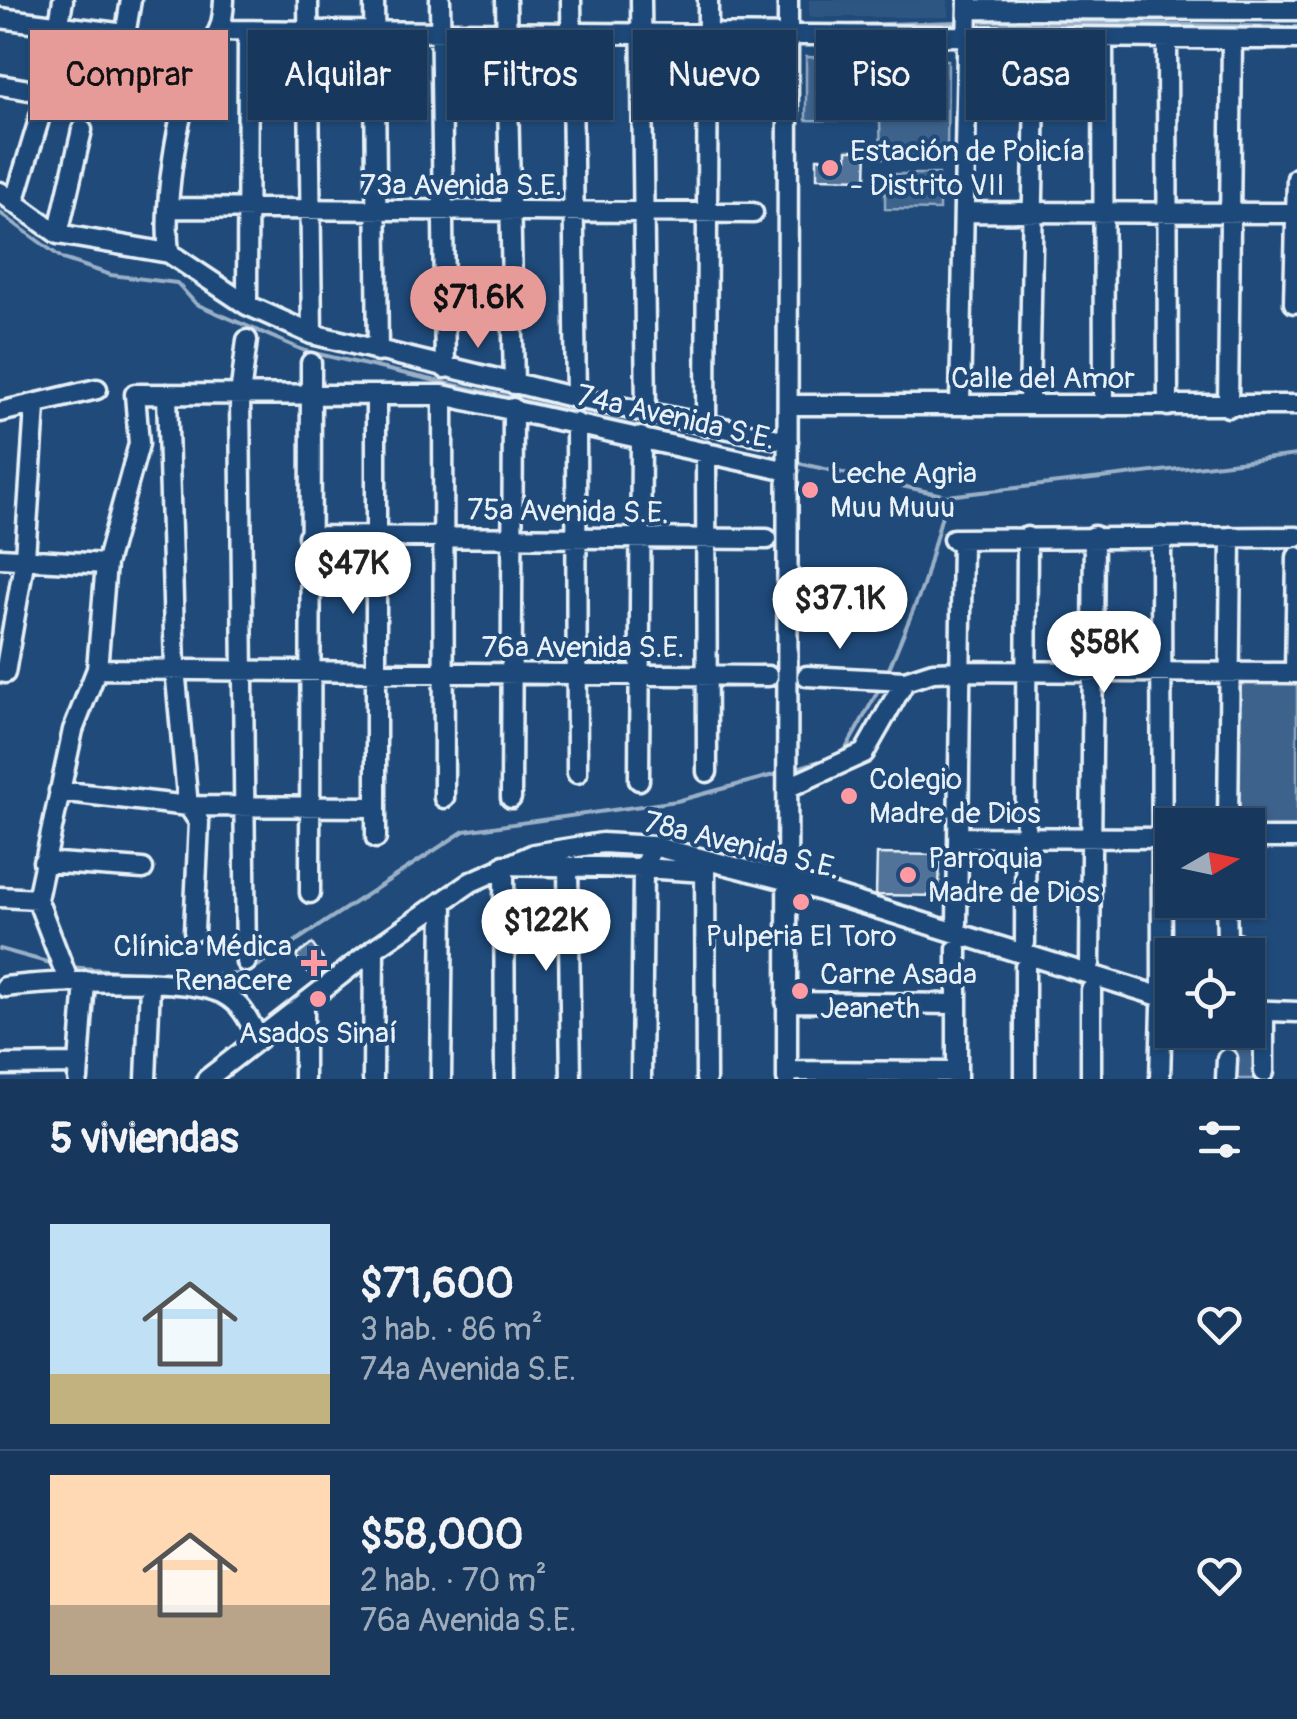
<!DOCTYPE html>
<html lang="es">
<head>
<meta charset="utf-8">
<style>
	:root { --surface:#17385c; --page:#244365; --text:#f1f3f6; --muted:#9eacbb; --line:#365272; --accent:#e69b98 }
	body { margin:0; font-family:Pangolin,sans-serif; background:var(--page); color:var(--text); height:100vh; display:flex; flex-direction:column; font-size:38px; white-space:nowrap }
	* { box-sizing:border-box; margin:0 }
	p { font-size:32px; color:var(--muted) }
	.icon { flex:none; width:55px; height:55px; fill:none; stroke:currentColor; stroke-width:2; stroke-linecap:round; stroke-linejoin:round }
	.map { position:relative; height:1079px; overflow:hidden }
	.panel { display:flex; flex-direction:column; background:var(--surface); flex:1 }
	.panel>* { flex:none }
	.banner { position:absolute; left:30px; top:30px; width:1238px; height:90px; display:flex; gap:20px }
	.needle { width:65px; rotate:81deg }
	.buttons { position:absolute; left:1155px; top:808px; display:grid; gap:20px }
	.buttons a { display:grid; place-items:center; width:110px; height:110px; border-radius:0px; background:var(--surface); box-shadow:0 2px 8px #0004,0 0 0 2px var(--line); font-size:50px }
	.price { position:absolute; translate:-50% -85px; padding:0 22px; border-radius:35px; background:#fff; color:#222; font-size:32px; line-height:65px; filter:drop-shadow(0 2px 5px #0008) }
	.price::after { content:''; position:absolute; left:50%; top:60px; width:30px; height:22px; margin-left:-15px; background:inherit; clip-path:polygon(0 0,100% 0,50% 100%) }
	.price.selected { background:var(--accent); color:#111 }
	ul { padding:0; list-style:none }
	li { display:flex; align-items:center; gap:30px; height:250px; padding:0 50px }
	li+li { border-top:2px solid var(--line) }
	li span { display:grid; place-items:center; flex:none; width:280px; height:200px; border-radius:0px; color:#555 }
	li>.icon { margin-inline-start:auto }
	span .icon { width:120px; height:120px; fill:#fffc; stroke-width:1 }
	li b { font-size:42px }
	h2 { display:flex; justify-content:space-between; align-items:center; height:120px; padding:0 50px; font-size:42px }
	.chip { padding:0 35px; border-radius:0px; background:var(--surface); box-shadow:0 2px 8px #0004,0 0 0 2px var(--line); font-size:35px; line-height:90px }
	.chip.selected { background:var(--accent); color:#111 }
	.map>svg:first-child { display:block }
</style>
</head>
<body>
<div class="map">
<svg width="1297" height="1079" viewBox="0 0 1297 1079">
	<rect width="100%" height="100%" fill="#1f4a7a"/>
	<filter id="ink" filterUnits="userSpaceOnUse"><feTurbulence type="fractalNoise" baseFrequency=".01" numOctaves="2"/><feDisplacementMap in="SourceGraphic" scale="20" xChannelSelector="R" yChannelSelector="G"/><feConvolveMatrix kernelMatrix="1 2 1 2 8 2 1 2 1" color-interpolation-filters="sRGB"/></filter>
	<g filter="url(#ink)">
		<path fill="#2e5683" d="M809,0h139v17h-139z"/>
		<path fill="#3c628c" stroke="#92aac2" stroke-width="2.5" d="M806,57l142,3 -1,98h-66l-1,-37 -74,-1z
			M885,174h54v36l-54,-1z
			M1236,682l61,2v146h-49v-5h-12z
			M1235,1042h20l-1,37h-19z"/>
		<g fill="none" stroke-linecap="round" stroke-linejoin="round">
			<path stroke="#9ab0c7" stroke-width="4" d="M974,21l323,6
				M812,26l147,-4
				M0,213l63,46 48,16 66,8 19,21 109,47 479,109
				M793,462l154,34 350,-41
				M886,676l37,-90 24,-90
				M794,769l49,-15 39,-70
				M0,949l54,15
				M69,967l127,10 51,-4 217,-142 213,-30 104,-28"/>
		</g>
		<path fill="#517399" stroke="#e8f1f8" stroke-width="2.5" d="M847,150h20l-1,29 -49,-1v-20h30z
			M877,854l63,1 -1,41 -63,-1z
			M312,944l17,24 -15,12 -18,-24z"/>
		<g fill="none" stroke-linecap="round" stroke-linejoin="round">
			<g stroke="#e8f1f8" stroke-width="25">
				<path id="minor" d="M308,0l4,334
					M374,0l4,352
					M440,0l5,368
					M506,0l8,384
					M571,0l5,398
					M641,0l5,411
					M968,9l329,1
					M0,18l125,16
					M223,30l1074,9
					M1103,38l1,368
					M1167,38l1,368
					M0,85l47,8
					M113,107l18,-107
					M0,192l58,42 111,19 78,52 65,29 264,64 212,43
					M14,203l33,-110 16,-93
					M170,208l583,5
					M966,212l331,1
					M58,234l24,-104
					M169,253c-6,-50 8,-138 26,-184 14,-35 27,-24 29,-69
					M1294,303l3,-125
					M247,305l1,-274
					M167,394l8,274 13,138 11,16 -5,109
					M443,395l1,403
					M376,396v442
					M960,404l8,-404
					M789,405h508
					M1029,405l7,-368
					M1228,407l4,-368
					M0,412l97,-23
					M576,423l1,350
					M706,426l2,-426
					M706,452l1,320
					M308,536l459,3
					M1161,537l1,452
					M953,539l344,-2
					M0,558l106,6
					M97,669l671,7
					M5,673l20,-116 10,-150
					M1295,673l2,-116
					M807,676l98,5 28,-9 28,-1 336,2
					M639,780l2,-343
					M789,787l75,-34 41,-72
					M59,791l129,15 188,1
					M511,798l2,-390
					M1228,825l3,-288
					M960,837l210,1
					M1248,838h49
					M705,860l1,219
					M43,862l100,7
					M568,867l3,212
					M310,893l1,-530
					M0,897l37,2
					M1226,900l1,40 12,5 8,10
					M957,924l5,-385
					M1025,943l2,-406
					M246,962l-6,-566 7,-56
					M1090,964l4,-428
					M1248,972l1,39
					M68,980l-31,-81 36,-169 24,-61 9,-105 33,-120 -4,-50 308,1 345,76
					M5,987c44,-5 183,-12 220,8 17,9 24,26 33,42
					M1091,990v89
					M786,1002l171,2
					M1248,1010l49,2
					M0,1065l77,-1
					M787,1071l170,1
					M1264,1072v-61
					M78,1079l7,-98
					M146,1079l4,-94
					M207,1079l167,-130 97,-67 63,-28 68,-11 51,3 136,35 383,119
					M304,1079v-75
					M373,1079l1,-130
					M441,1079l2,-178
					M505,1079l-1,-214 139,3 10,-22
					M641,1079l2,-211 62,4
					M787,1079l1,-1079
					M957,1079v-130
					M1025,1079v-112
					M1160,1079l2,-72
					M1226,1079l1,-20"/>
			</g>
			<path stroke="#e8f1f8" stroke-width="2.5" stroke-dasharray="10 8" stroke-linecap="butt" d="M1227,1043v-13"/>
			<use href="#minor" stroke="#1f4a7a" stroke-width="18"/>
		</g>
	</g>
	<g fill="#ff9aa2" stroke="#1f4a7a" stroke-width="4">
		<circle cx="830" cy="168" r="10"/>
		<circle cx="810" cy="490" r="10"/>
		<circle cx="849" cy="796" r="10"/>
		<circle cx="908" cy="875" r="10"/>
		<circle cx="801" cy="902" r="10"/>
		<path d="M309 948h10v10h10v10h-10v10h-10v-10h-10v-10h10z"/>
		<circle cx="800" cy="991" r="10"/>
		<circle cx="318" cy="999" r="10"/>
	</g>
	<g text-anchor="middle" stroke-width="8" stroke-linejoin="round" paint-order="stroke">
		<g font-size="30" fill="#e8f1f8" stroke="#1f4a7a" text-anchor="start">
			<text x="850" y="161">Estación de Policía<tspan x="850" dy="34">- Distrito VII</tspan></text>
			<text x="830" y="483">Leche Agria<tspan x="830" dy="34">Muu Muuu</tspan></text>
			<text x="869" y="789">Colegio<tspan x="869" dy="34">Madre de Dios</tspan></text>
			<text x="928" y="868">Parroquia<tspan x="928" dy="34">Madre de Dios</tspan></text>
			<text x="801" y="946" text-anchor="middle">Pulperia El Toro</text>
			<text x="292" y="956" text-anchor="end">Clínica Médica<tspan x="292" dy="34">Renacere</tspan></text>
			<text x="820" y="984">Carne Asada<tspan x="820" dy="34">Jeaneth</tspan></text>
			<text x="318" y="1043" text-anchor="middle">Asados Sinaí</text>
		</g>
		<g font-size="30" fill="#e8f1f8" stroke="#1f4a7a">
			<text x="461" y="195">73a Avenida S.E.</text>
			<text x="1043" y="388">Calle del Amor</text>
			<text transform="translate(676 417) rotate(13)" y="10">74a Avenida S.E.</text>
			<text transform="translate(568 511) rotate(1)" y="10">75a Avenida S.E.</text>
			<text x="583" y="657">76a Avenida S.E.</text>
			<text transform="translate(742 845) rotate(14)" y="10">78a Avenida S.E.</text>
		</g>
	</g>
</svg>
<div class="buttons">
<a><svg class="needle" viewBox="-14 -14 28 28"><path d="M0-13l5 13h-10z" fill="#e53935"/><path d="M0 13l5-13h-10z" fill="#9eacbb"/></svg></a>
<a><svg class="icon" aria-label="locate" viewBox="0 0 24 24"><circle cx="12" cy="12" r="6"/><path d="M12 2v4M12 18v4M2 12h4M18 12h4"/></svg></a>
</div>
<b class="price selected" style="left:478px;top:351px">$71.6K</b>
<b class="price" style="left:353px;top:617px">$47K</b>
<b class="price" style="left:840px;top:652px">$37.1K</b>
<b class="price" style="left:1104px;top:696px">$58K</b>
<b class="price" style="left:546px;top:974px">$122K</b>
<div class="banner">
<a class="chip selected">Comprar</a>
<a class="chip">Alquilar</a>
<a class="chip">Filtros</a>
<a class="chip">Nuevo</a>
<a class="chip">Piso</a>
<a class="chip">Casa</a>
</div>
</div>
<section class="panel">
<h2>5 viviendas<svg class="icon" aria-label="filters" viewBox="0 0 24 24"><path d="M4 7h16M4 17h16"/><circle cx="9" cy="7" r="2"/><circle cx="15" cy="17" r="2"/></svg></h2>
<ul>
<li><span style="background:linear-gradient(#bfe0f5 75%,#c2b280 0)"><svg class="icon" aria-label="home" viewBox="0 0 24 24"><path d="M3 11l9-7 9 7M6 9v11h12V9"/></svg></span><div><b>$71,600</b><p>3 hab. · 86 m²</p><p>74a Avenida S.E.</p></div><svg class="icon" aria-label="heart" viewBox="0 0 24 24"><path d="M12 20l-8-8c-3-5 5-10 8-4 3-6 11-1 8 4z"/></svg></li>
<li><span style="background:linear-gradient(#ffd9b3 65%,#b9a48a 0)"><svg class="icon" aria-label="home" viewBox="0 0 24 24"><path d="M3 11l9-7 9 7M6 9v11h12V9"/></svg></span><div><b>$58,000</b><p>2 hab. · 70 m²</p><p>76a Avenida S.E.</p></div><svg class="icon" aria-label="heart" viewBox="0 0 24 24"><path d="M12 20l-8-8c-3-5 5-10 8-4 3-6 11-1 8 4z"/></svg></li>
</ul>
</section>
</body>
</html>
